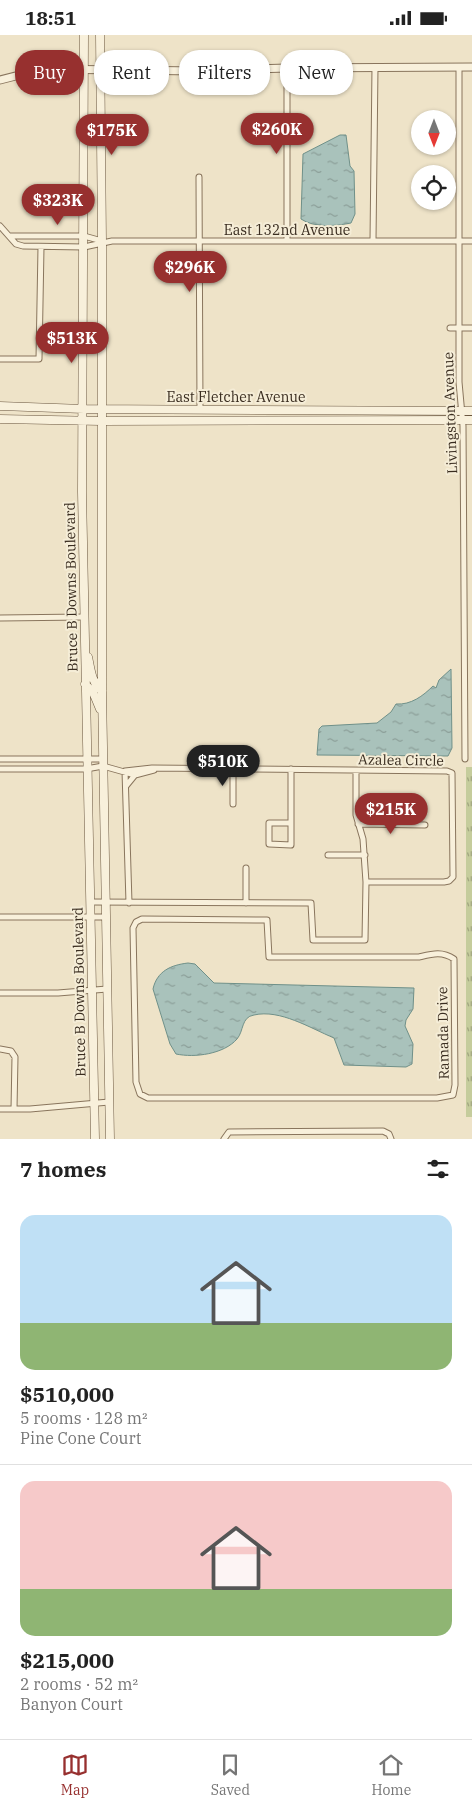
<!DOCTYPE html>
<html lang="en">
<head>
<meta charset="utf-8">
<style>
	:root { --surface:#fff; --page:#f2f2f2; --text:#222; --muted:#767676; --line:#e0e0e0; --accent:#97302f }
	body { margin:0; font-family:"IBM Plex Serif",serif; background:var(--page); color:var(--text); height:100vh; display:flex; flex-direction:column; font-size:19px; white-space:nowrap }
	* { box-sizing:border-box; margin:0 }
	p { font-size:16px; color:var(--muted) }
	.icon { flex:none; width:28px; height:28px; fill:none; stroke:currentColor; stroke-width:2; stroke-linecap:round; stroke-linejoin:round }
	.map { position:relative; height:1104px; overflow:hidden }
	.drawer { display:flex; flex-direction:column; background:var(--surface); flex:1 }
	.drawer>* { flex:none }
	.hud { position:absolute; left:15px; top:15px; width:442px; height:45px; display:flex; gap:10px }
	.needle { width:32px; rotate:180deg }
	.fabs { position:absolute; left:411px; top:75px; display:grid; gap:10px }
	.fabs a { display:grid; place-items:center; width:45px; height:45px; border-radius:50%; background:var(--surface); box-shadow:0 1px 4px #0004; font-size:25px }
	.price { position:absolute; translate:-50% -42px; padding:0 11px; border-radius:18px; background:var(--accent); color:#fff; font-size:16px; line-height:32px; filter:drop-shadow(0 1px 2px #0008) }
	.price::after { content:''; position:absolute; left:50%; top:30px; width:15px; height:11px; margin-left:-8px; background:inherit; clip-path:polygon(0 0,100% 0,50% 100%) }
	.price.on { background:#222; color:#fff }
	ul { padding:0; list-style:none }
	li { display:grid; align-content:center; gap:10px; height:265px; padding:0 20px }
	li+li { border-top:1px solid var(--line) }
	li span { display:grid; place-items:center; height:155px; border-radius:15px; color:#555 }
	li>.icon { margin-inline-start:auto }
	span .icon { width:90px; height:90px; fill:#fffc; stroke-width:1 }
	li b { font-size:21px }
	h2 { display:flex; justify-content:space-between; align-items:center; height:60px; padding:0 20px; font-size:21px }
	.pill { padding:0 18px; border-radius:20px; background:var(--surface); box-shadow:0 1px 4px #0004; font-size:18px; line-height:45px }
	.pill.on { background:var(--accent); color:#fff }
	.status { display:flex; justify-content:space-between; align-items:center; height:35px; padding:0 25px; background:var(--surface); direction:ltr }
	.status svg { height:14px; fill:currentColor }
	.tabs { display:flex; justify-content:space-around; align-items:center; height:70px; border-top:1px solid var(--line); background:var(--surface); font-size:14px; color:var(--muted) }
	.tabs a { display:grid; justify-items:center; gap:2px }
	.tabs .on { color:var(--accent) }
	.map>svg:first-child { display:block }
</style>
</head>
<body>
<div class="status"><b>18:51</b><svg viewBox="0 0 49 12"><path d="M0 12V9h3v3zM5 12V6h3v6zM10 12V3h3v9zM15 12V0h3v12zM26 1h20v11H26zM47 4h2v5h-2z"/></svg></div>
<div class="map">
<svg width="472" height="1104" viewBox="0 0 472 1104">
	<defs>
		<pattern id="grass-tufts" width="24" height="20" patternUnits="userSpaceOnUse" patternTransform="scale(1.25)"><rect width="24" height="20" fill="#c5cc9c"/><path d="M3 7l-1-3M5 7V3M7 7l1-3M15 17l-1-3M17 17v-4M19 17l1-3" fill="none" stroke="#a1a67f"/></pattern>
		<pattern id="water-ripples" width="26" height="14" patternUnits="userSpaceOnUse" patternTransform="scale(1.25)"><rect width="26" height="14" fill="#a9c2bb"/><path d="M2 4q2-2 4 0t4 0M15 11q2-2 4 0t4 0" fill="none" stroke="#8b9e98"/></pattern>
	</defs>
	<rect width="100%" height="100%" fill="#eee3c8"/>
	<path fill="url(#grass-tufts)" d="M466,732h6v350h-6z"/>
	<path fill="url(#water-ripples)" stroke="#6f9089" d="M340,100h6l4,31 4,5 1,43 -4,9c-15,3 -37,5 -50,-4l2,-65z
		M451,634l1,79 -4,8 -131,-1 2,-26 3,-3 55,-3 14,-11 5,-8c15,1 27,-8 37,-18l3,2 3,-8z
		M188,928l7,1 19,19 200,5 -1,21 -7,11 -1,6 8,18 -1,20 -6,3 -62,-2 -10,-27c-24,-10 -54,-29 -80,-23 -13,2 -10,16 -17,24 -13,15 -42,19 -61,15l-6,-10 -17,-55c4,-18 18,-24 35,-26z"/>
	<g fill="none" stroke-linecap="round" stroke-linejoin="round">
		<g stroke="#89755d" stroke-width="7">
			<path id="minor" d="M459,32v315l4,44 2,333
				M199,142l1,233
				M0,191l16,18 7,2 61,1 28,-6h360
				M10,201h74l18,5
				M373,205l2,-173
				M287,206v-173
				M450,293h22
				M0,324h39l2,-112
				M0,583l84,-1
				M0,724h103
				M0,734h86l17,-3 32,9 19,-5
				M233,734v35
				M291,734v54h-22v21l22,1v-22
				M125,736l27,-3 295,3 5,2 1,104 -4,4 -5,1h-78
				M125,736l4,132
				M126,751l9,-11
				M358,789l67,1
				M328,820h37
				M246,833v35
				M90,867l221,1 2,37h52l1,-58 -3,-43 -7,-24v-44
				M0,882h105
				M142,884l125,1 2,37h150c13,-3 23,-6 35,2l1,126 -2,10 -16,3h-289l-8,-4 -4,-12 -3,-154 3,-6z
				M0,958h58l49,-4
				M0,1014l11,2 4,6 -1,52
				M0,1074h30l79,-7
				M224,1104l5,-7 154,-1 6,3 2,5"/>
		</g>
		<g stroke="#89755d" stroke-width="9">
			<path id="tertiary" d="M0,45l43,-11 155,2 89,-3 185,-1"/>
		</g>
		<g stroke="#6b5740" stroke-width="9">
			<path id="secondary" d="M84,0l-2,457 13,647
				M100,0l2,207v449l8,448
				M0,371l84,3 388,2
				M0,384l101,2 371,-1
				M88,622c3,13 3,25 14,34
				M85,649l8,8 7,17"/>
		</g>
		<use href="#minor" stroke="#f8f0db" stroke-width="5"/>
		<use href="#tertiary" stroke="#f8f0db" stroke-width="7"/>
		<use href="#secondary" stroke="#f8f0db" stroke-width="8"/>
	</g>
	<g text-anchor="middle" stroke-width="4" stroke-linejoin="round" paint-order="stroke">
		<g font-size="14" fill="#3a2d20" stroke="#f5edd7">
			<text x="287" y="200">East 132nd Avenue</text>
			<text x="236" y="367">East Fletcher Avenue</text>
			<text transform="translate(450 378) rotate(-92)" y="5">Livingston Avenue</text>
			<text transform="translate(71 552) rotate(-91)" y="5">Bruce B Downs Boulevard</text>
			<text transform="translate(401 725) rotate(1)" y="5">Azalea Circle</text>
			<text transform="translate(79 957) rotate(-91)" y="5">Bruce B Downs Boulevard</text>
			<text transform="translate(443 998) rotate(-91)" y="5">Ramada Drive</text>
		</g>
	</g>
</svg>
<div class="fabs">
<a><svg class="needle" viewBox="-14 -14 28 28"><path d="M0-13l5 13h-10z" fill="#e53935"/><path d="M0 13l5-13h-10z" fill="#767676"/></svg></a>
<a><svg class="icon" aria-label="locate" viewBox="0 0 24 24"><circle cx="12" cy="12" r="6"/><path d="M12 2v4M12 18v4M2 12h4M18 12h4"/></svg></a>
</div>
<b class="price" style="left:277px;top:120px">$260K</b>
<b class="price" style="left:112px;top:121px">$175K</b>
<b class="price" style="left:58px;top:191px">$323K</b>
<b class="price" style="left:190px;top:258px">$296K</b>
<b class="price" style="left:72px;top:329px">$513K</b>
<b class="price on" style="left:223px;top:752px">$510K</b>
<b class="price" style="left:391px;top:800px">$215K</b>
<div class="hud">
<a class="pill on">Buy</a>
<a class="pill">Rent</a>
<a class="pill">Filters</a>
<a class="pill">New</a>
</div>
</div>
<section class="drawer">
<h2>7 homes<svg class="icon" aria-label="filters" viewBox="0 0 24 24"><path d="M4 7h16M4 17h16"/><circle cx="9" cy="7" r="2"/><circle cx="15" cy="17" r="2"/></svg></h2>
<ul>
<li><span style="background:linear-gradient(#bfe0f5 70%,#8fb573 0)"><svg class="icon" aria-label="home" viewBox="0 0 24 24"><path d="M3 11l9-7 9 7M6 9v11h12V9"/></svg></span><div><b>$510,000</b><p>5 rooms · 128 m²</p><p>Pine Cone Court</p></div></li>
<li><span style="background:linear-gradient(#f6c9c9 70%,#8fb573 0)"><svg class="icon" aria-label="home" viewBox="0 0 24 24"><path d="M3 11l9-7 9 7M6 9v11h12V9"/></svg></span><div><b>$215,000</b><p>2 rooms · 52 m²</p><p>Banyon Court</p></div></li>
</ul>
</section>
<nav class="tabs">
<a class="on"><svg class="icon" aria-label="map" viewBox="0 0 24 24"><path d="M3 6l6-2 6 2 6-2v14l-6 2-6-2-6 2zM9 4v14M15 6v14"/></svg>Map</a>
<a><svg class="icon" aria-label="saved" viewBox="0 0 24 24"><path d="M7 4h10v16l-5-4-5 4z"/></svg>Saved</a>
<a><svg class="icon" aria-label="home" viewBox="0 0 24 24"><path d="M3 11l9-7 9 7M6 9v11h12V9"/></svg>Home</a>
</nav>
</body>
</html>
